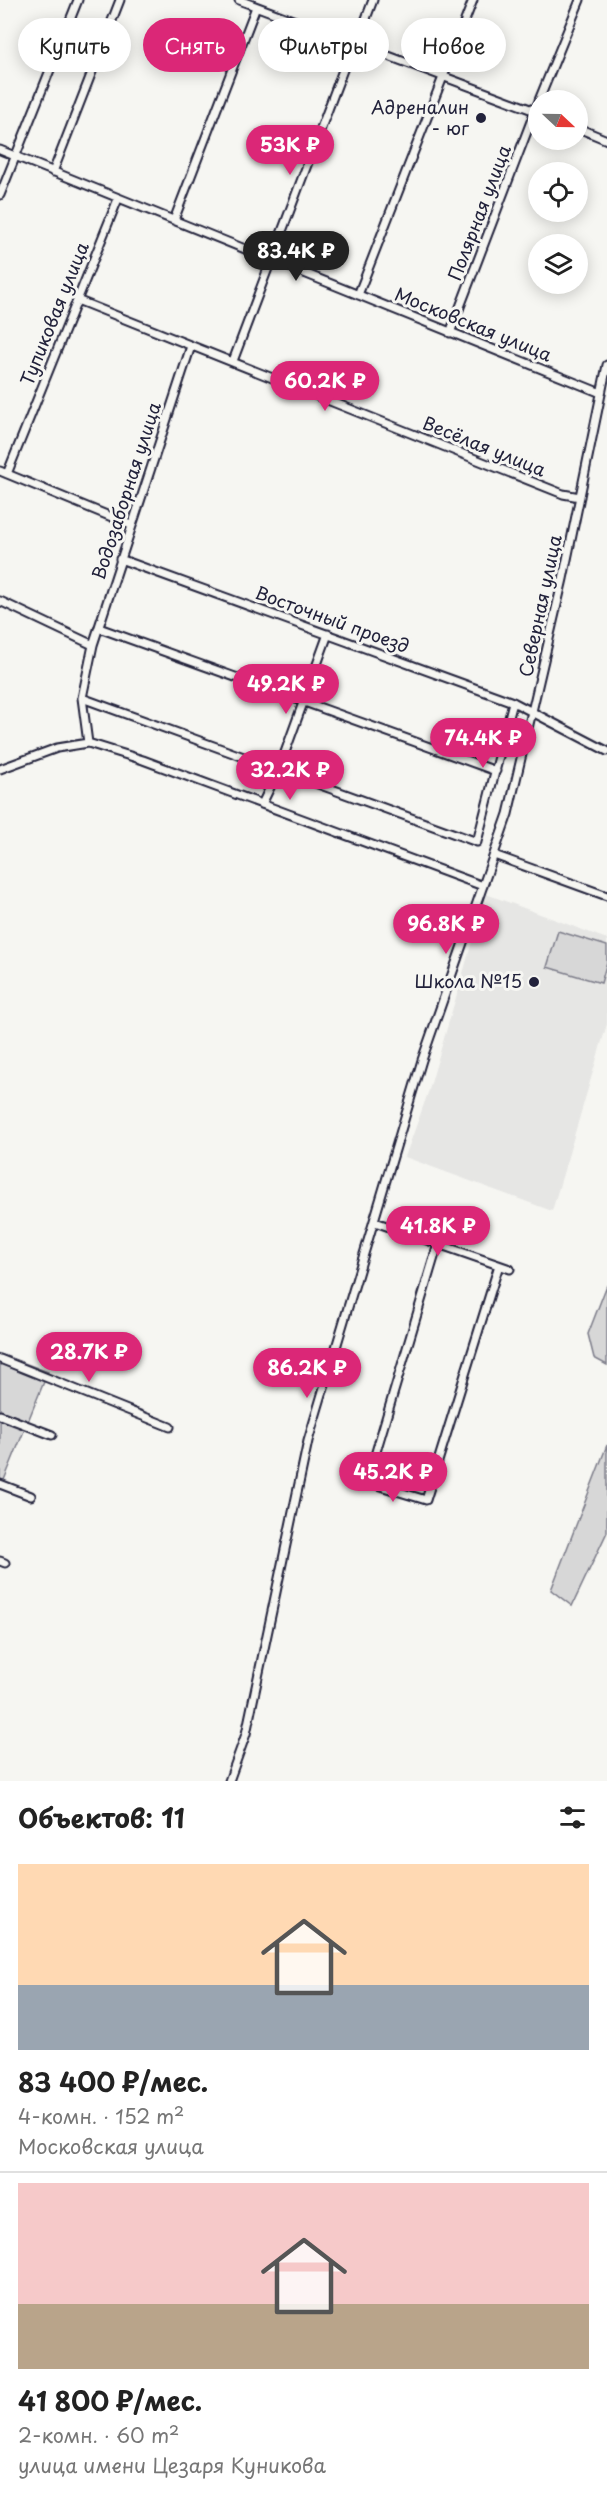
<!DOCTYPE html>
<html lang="ru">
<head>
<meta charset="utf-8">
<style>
	:root { --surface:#fff; --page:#f6f6f6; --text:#222; --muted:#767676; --line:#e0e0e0; --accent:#db2777 }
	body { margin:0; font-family:"Playpen Sans",sans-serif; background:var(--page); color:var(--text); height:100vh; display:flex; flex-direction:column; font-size:22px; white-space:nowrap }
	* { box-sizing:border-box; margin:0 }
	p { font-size:20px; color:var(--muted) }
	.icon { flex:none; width:33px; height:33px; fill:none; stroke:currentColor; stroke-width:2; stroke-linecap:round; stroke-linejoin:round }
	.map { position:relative; height:1781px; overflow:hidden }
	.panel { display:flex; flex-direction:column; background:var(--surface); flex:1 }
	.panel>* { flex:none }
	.banner { position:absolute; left:18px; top:18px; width:572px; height:54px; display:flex; gap:12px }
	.needle { width:39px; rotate:112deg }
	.controls { position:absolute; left:528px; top:90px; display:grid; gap:12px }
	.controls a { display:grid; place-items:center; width:60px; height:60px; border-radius:50%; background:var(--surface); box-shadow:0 3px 15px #0003; font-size:30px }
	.price { position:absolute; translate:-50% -51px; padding:0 14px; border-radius:21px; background:var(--accent); color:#fff; font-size:20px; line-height:39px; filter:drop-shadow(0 2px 3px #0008) }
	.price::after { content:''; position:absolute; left:50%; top:36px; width:18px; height:14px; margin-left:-9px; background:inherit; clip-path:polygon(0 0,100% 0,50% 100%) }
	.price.on { background:#222; color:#fff }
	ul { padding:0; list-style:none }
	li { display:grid; align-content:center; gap:12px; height:318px; padding:0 18px }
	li+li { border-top:2px solid var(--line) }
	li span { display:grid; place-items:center; height:186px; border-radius:0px; color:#555 }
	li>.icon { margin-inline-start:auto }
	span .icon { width:108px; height:108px; fill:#fffc; stroke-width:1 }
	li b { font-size:26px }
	h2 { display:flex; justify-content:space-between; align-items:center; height:72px; padding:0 18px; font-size:26px }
	.tag { padding:0 21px; border-radius:27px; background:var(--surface); box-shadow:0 3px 15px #0003; font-size:21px; line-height:54px }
	.tag.on { background:var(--accent); color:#fff }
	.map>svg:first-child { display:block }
</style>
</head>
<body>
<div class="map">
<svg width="607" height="1781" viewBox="0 0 607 1781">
	<rect width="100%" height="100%" fill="#f6f6f2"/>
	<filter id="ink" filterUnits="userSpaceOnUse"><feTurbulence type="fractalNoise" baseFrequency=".0167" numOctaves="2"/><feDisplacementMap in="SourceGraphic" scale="12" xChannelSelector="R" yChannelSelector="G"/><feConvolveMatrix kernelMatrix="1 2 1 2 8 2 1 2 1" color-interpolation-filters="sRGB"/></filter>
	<g filter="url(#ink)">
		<path fill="#e6e6e4" d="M486,894l121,45v85l-55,187 -147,-54 24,-67z"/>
		<path fill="#d7d7d7" stroke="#7c7c89" stroke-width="1.5" d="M558,931l49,15v16l-6,21 -54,-16z
			M607,1285v80l-13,-7 -6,-24z
			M0,1354l48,18 -48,118z
			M607,1445v87l-35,74 -21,-16z"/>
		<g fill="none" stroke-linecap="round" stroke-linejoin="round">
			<g stroke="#22223b" stroke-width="11">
				<path id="minor" d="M239,0l299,112
					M539,100l41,-100
					M578,128l29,12
					M0,150l601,243
					M53,172l67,-172
					M0,195l78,-195
					M174,220l82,-213
					M358,295l115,-295
					M77,300l486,194 17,3
					M450,333l88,-230
					M233,361l116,-307 10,-17 14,-37
					M0,471l131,54
					M7,474l111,-275
					M120,559l393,143 94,49
					M0,601l93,44
					M99,628l397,143
					M82,698l395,144 36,-140
					M88,743l-6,-45 11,-53 98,-299
					M0,769l57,-21 31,-5 55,17 340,126
					M262,804l17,-35 49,-135
					M494,855l113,41
					M375,1222l135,47
					M438,1244l-71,238 59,18 73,-235
					M0,1359l170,68
					M0,1415l52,20
					M0,1484l31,12
					M0,1561l5,2
					M229,1781l17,-47 62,-293 114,-381 86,-246 55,-235 44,-214"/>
			</g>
			<use href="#minor" stroke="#f6f6f2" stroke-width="7"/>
		</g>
	</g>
	<g fill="#22223b" stroke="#f6f6f2" stroke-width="2">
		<circle cx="481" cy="118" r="6"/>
		<circle cx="534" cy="982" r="6"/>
	</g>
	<g text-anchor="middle" stroke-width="6" stroke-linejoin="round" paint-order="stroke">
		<g font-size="18" fill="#22223b" stroke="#f6f6f2" text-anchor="end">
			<text x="469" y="114">Адреналин<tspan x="469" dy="21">- юг</tspan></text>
			<text x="522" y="988">Школа №15</text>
		</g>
		<g font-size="18" fill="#22223b" stroke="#f6f6f2">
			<text transform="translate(480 213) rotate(-69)" y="6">Полярная улица</text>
			<text transform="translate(55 314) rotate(-68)" y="6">Тупиковая улица</text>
			<text transform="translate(473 325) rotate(22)" y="6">Московская улица</text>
			<text transform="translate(484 447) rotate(22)" y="6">Весёлая улица</text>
			<text transform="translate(127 491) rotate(-72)" y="6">Водозаборная улица</text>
			<text transform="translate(541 606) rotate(-78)" y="6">Северная улица</text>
			<text transform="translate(332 620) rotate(20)" y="6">Восточный проезд</text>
		</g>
	</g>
</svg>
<div class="controls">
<a><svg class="needle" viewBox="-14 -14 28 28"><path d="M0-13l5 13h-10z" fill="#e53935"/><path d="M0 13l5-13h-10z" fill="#767676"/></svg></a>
<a><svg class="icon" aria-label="locate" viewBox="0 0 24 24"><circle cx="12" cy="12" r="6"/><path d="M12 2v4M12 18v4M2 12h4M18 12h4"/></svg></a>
<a><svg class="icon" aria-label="layers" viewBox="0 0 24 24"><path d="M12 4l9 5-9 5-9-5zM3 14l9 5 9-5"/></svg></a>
</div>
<b class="price" style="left:290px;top:176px">53K ₽</b>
<b class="price on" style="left:296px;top:282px">83.4K ₽</b>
<b class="price" style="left:325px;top:412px">60.2K ₽</b>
<b class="price" style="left:286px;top:715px">49.2K ₽</b>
<b class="price" style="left:483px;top:769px">74.4K ₽</b>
<b class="price" style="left:290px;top:801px">32.2K ₽</b>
<b class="price" style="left:446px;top:955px">96.8K ₽</b>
<b class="price" style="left:438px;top:1257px">41.8K ₽</b>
<b class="price" style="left:89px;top:1383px">28.7K ₽</b>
<b class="price" style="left:307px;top:1399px">86.2K ₽</b>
<b class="price" style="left:393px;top:1503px">45.2K ₽</b>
<div class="banner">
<a class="tag">Купить</a>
<a class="tag on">Снять</a>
<a class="tag">Фильтры</a>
<a class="tag">Новое</a>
</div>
</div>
<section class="panel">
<h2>Объектов: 11<svg class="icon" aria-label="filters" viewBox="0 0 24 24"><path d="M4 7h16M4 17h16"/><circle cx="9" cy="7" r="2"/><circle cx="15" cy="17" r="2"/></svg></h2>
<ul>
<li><span style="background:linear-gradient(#ffd9b3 65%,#9aa5b1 0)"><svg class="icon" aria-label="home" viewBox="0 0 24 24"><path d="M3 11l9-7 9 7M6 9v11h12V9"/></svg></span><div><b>83 400 ₽/мес.</b><p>4-комн. · 152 m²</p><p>Московская улица</p></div></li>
<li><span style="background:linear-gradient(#f6c9c9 65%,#b9a48a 0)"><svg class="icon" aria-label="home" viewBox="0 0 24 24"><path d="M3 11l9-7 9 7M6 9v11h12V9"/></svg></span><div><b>41 800 ₽/мес.</b><p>2-комн. · 60 m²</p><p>улица имени Цезаря Куникова</p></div></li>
</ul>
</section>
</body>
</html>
